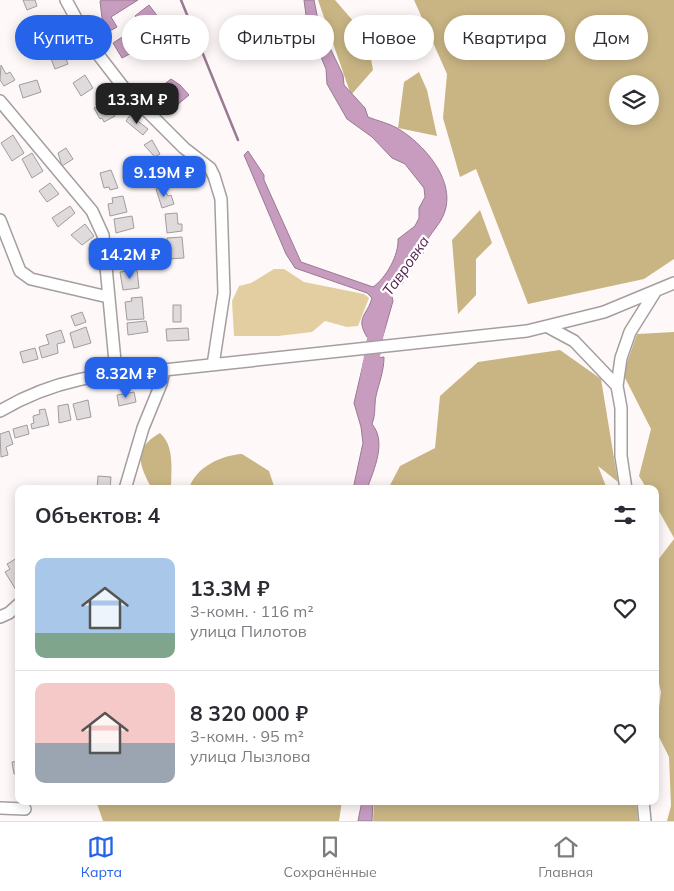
<!DOCTYPE html>
<html lang="ru">
<head>
<meta charset="utf-8">
<style>
	:root { --surface:#fff; --page:#f7f7f7; --text:#2b2b33; --muted:#7c7c81; --line:#e1e1e2; --accent:#2563eb }
	body { margin:0; font-family:Mulish,sans-serif; background:var(--page); color:var(--text); height:100vh; display:flex; flex-direction:column; font-size:19px; white-space:nowrap }
	* { box-sizing:border-box; margin:0 }
	p { font-size:16px; color:var(--muted) }
	.icon { flex:none; width:28px; height:28px; fill:none; stroke:currentColor; stroke-width:2; stroke-linecap:round; stroke-linejoin:round }
	.map { position:relative; flex:1; overflow:hidden }
	.side { position:absolute; left:15px; top:485px; width:644px; height:320px; display:flex; flex-direction:column; background:var(--surface); border-radius:10px; box-shadow:0 2px 12px #0003 }
	.side>* { flex:none }
	.banner { position:absolute; left:15px; top:15px; width:645px; height:45px; display:flex; gap:10px }
	.tools { position:absolute; left:609px; top:75px; display:grid; gap:10px }
	.tools a { display:grid; place-items:center; width:50px; height:50px; border-radius:50%; background:var(--surface); box-shadow:0 2px 12px #0003; font-size:25px }
	.price { position:absolute; translate:-50% -42px; padding:0 11px; border-radius:10px; background:var(--accent); color:#fff; font-size:16px; line-height:32px; filter:drop-shadow(0 1px 2px #0008) }
	.price::after { content:''; position:absolute; left:50%; top:30px; width:15px; height:11px; margin-left:-8px; background:inherit; clip-path:polygon(0 0,100% 0,50% 100%) }
	.price.selected { background:#222; color:#fff }
	ul { padding:0; list-style:none }
	li { display:flex; align-items:center; gap:15px; height:125px; padding:0 20px }
	li+li { border-top:1px solid var(--line) }
	li span { display:grid; place-items:center; flex:none; width:140px; height:100px; border-radius:10px; color:#555 }
	li>.icon { margin-inline-start:auto }
	span .icon { width:60px; height:60px; fill:#fffc; stroke-width:1 }
	li b { font-size:21px }
	h2 { display:flex; justify-content:space-between; align-items:center; height:60px; padding:0 20px; font-size:21px }
	.tag { padding:0 18px; border-radius:22px; background:var(--surface); box-shadow:0 2px 12px #0003; font-size:18px; line-height:45px }
	.tag.selected { background:var(--accent); color:#fff }
	.menu { display:flex; justify-content:space-around; align-items:center; height:70px; border-top:1px solid var(--line); background:var(--surface); font-size:14px; color:var(--muted) }
	.menu a { display:grid; justify-items:center; gap:2px }
	.menu .selected { color:var(--accent) }
	.map>svg:first-child { display:block }
</style>
</head>
<body>
<div class="map">
<svg width="674" height="821" viewBox="0 0 674 821">
	<rect width="100%" height="100%" fill="#fef9f8"/>
	<path fill="#e2cea0" d="M274,269h10l20,13 60,12 5,4 -11,28 -11,1 -22,-6 -13,11 -34,4h-44l-2,-35 7,-15 12,-3z"/>
	<path fill="#c9b584" fill-rule="evenodd" d="M318,0h17l32,37 6,33 -22,25z
		M414,0h260v259l-30,20 -116,25 -52,-135 -16,8 -17,-59 4,-44zM618,84h32v32h-32z
		M419,72l8,18 10,46 -39,-8 6,-46z
		M480,210l12,33 -16,16v36l-18,19 -6,-74z
		M674,332v206l-19,-34v-15h-8l-8,-13 12,-47 -28,-55 14,-40z
		M560,350l41,29 17,103 -20,-16 9,23h-219l12,-23 35,-18 5,-52 38,-34z
		M160,433c15,13 11,37 11,56h-19c-13,-24 -20,-40 8,-56z
		M242,454l27,17 6,18h-86c6,-22 33,-34 53,-35z
		M674,539v282h-7l4,-15 -2,-49 -13,-26 5,-39 -6,-25v-103z
		M96,801h246l-3,20h-236z
		M374,801h262l2,20h-265z"/>
	<path fill="#c79cbf" stroke="#987a92" d="M102,0h36l-27,17 6,10 -7,4 -8,-13 -2,-17z
		M304,0h10l5,25 24,50 1,10 21,23 3,9c10,4 20,6 29,11 29,17 64,58 44,92 -5,9 -20,24 -18,34h-5l-12,13 -3,16 -12,9 2,9 -10,35 -16,1c-12,-20 0,-21 5,-39l-5,-5 -72,-25 -9,-14 -42,-99 4,-4 16,24v5l37,82 72,25c13,-9 26,-32 25,-48l17,-13 4,-8v-10l6,-11 -1,-9 -19,-24 -13,-6 -20,-21 -25,-18 -20,-35 -1,-15 -19,-46z
		M149,5l16,21 -13,10 -17,-20z
		M166,27l12,15 14,4 -3,5 -19,4 -18,-17z
		M133,30l6,1 6,6 -2,10 -21,11 -9,-15z
		M171,79l9,6 9,10 -13,11h-8l-11,-8v-8z
		M384,357c0,14 -5,26 -8,39 -2,10 0,18 -4,28 15,18 2,45 -5,65h-14l10,-46 -2,-16 -7,-24 10,-43z
		M362,801h11l-1,20h-14z"/>
	<g fill="none" stroke-linecap="round" stroke-linejoin="round">
		<path stroke="#987a92" stroke-width="2.5" d="M181,0l57,140"/>
		<path stroke="#c79cbf" stroke-width="16" d="M368,380l11,-65"/>
	</g>
	<path fill="#dfdadb" stroke="#a19c9d" d="M23,0h12l2,6 -10,4z
		M35,35l5,12 -14,6 -5,-13z
		M63,51l5,13 -13,5 -5,-13z
		M1,65l5,9 4,-2 5,8 -11,6 -4,-6z
		M85,75l8,13 -12,8 -8,-13z
		M37,80l4,12 -18,6 -4,-13z
		M107,102l8,14 -11,6 -2,-4 -2,1 -6,-11z
		M130,115l18,14 -5,6 -17,-14z
		M13,135l11,18 -12,8 -11,-18z
		M152,140l8,14 -5,3 -11,-12z
		M66,148l7,11 -11,7 -4,-13z
		M32,153l11,18 -11,7 -10,-19z
		M168,163l4,13 -9,3 -4,-13z
		M111,170l7,18 -8,2 -1,-3 -5,1 -4,-15z
		M50,183l9,11 -12,8 -8,-11z
		M163,187l5,9 3,-1 3,9 -12,4 -6,-19z
		M123,196l4,16 -17,4 -2,-12 5,-1 -1,-5z
		M70,206l5,7 -17,14 -6,-9z
		M177,213l1,11h4v7l-15,2 -2,-19z
		M132,216l2,12 -18,5 -2,-14z
		M85,224l9,12 -12,9 -11,-10z
		M182,237l2,21 -15,1 -2,-21z
		M130,240l5,27 -12,3 -5,-28z
		M137,270l2,18 -16,2 -3,-18z
		M142,297l2,22 -17,1 -2,-18 7,-1 -1,-3z
		M173,305h8v17h-8z
		M82,312l4,10 -11,4 -4,-10z
		M146,321l2,11 -20,3 -1,-12z
		M86,327l5,16 -17,5 -4,-15z
		M188,328l1,12 -22,1 -1,-12z
		M61,330l4,12 -8,2 1,9 -16,5 -3,-11 10,-3 -3,-9z
		M35,348l3,11 -15,4 -3,-11z
		M134,392l2,10 -17,4 -2,-11z
		M88,400l3,17 -14,3 -4,-16z
		M68,404l3,16 -12,3 -1,-17z
		M45,409l4,16 -17,4 -1,-5 3,-1 -1,-7 7,-2 -1,-4z
		M27,425l2,9 -14,4 -2,-9z
		M9,431l4,13 -7,3 2,8 -7,2 -1,-23z
		M98,476l13,1 -1,12h-13z
		M17,558l2,30 -3,2 -11,-18 5,-3 -3,-5z
		M19,761v12l-5,1 -2,-12z"/>
	<g fill="none" stroke-linecap="round" stroke-linejoin="round">
		<g stroke="#a49f9e" stroke-width="14">
			<path id="minor" d="M66,0l24,44 34,44 60,60 26,20 4,8 7,23 3,94 -11,72
				M0,101l92,110 11,24 13,137
				M0,220l20,51 11,8 77,18
				M548,327l26,14 43,45
				M0,411c54,-32 103,-38 164,-41l363,-39 77,-19 70,-29
				M125,489l18,-61 18,-44 3,-14
				M626,489l-5,-33v-48l-4,-22 4,-28 9,-26 25,-40
				M0,617l9,-4 10,-9
				M643,801l2,20
				M0,808l25,1"/>
		</g>
		<use href="#minor" stroke="#fff" stroke-width="11"/>
	</g>
	<g text-anchor="middle" stroke-width="4.5" stroke-linejoin="round" paint-order="stroke">
		<g font-size="15" font-style="italic" fill="#592451" stroke="#fff">
			<text transform="translate(406 266) rotate(-55)" y="5">Тавровка</text>
		</g>
	</g>
</svg>
<div class="tools">
<a><svg class="icon" aria-label="layers" viewBox="0 0 24 24"><path d="M12 4l9 5-9 5-9-5zM3 14l9 5 9-5"/></svg></a>
</div>
<b class="price selected" style="left:137px;top:125px">13.3M ₽</b>
<b class="price" style="left:164px;top:198px">9.19M ₽</b>
<b class="price" style="left:130px;top:280px">14.2M ₽</b>
<b class="price" style="left:126px;top:399px">8.32M ₽</b>
<div class="banner">
<a class="tag selected">Купить</a>
<a class="tag">Снять</a>
<a class="tag">Фильтры</a>
<a class="tag">Новое</a>
<a class="tag">Квартира</a>
<a class="tag">Дом</a>
</div>
<section class="side">
<h2>Объектов: 4<svg class="icon" aria-label="filters" viewBox="0 0 24 24"><path d="M4 7h16M4 17h16"/><circle cx="9" cy="7" r="2"/><circle cx="15" cy="17" r="2"/></svg></h2>
<ul>
<li><span style="background:linear-gradient(#a9c7e8 75%,#7fa58c 0)"><svg class="icon" aria-label="home" viewBox="0 0 24 24"><path d="M3 11l9-7 9 7M6 9v11h12V9"/></svg></span><div><b>13.3M ₽</b><p>3-комн. · 116 m²</p><p>улица Пилотов</p></div><svg class="icon" aria-label="heart" viewBox="0 0 24 24"><path d="M12 20l-8-8c-3-5 5-10 8-4 3-6 11-1 8 4z"/></svg></li>
<li><span style="background:linear-gradient(#f6c9c9 60%,#9aa5b1 0)"><svg class="icon" aria-label="home" viewBox="0 0 24 24"><path d="M3 11l9-7 9 7M6 9v11h12V9"/></svg></span><div><b>8 320 000 ₽</b><p>3-комн. · 95 m²</p><p>улица Лызлова</p></div><svg class="icon" aria-label="heart" viewBox="0 0 24 24"><path d="M12 20l-8-8c-3-5 5-10 8-4 3-6 11-1 8 4z"/></svg></li>
</ul>
</section>
</div>
<nav class="menu">
<a class="selected"><svg class="icon" aria-label="map" viewBox="0 0 24 24"><path d="M3 6l6-2 6 2 6-2v14l-6 2-6-2-6 2zM9 4v14M15 6v14"/></svg>Карта</a>
<a><svg class="icon" aria-label="saved" viewBox="0 0 24 24"><path d="M7 4h10v16l-5-4-5 4z"/></svg>Сохранённые</a>
<a><svg class="icon" aria-label="home" viewBox="0 0 24 24"><path d="M3 11l9-7 9 7M6 9v11h12V9"/></svg>Главная</a>
</nav>
</body>
</html>
